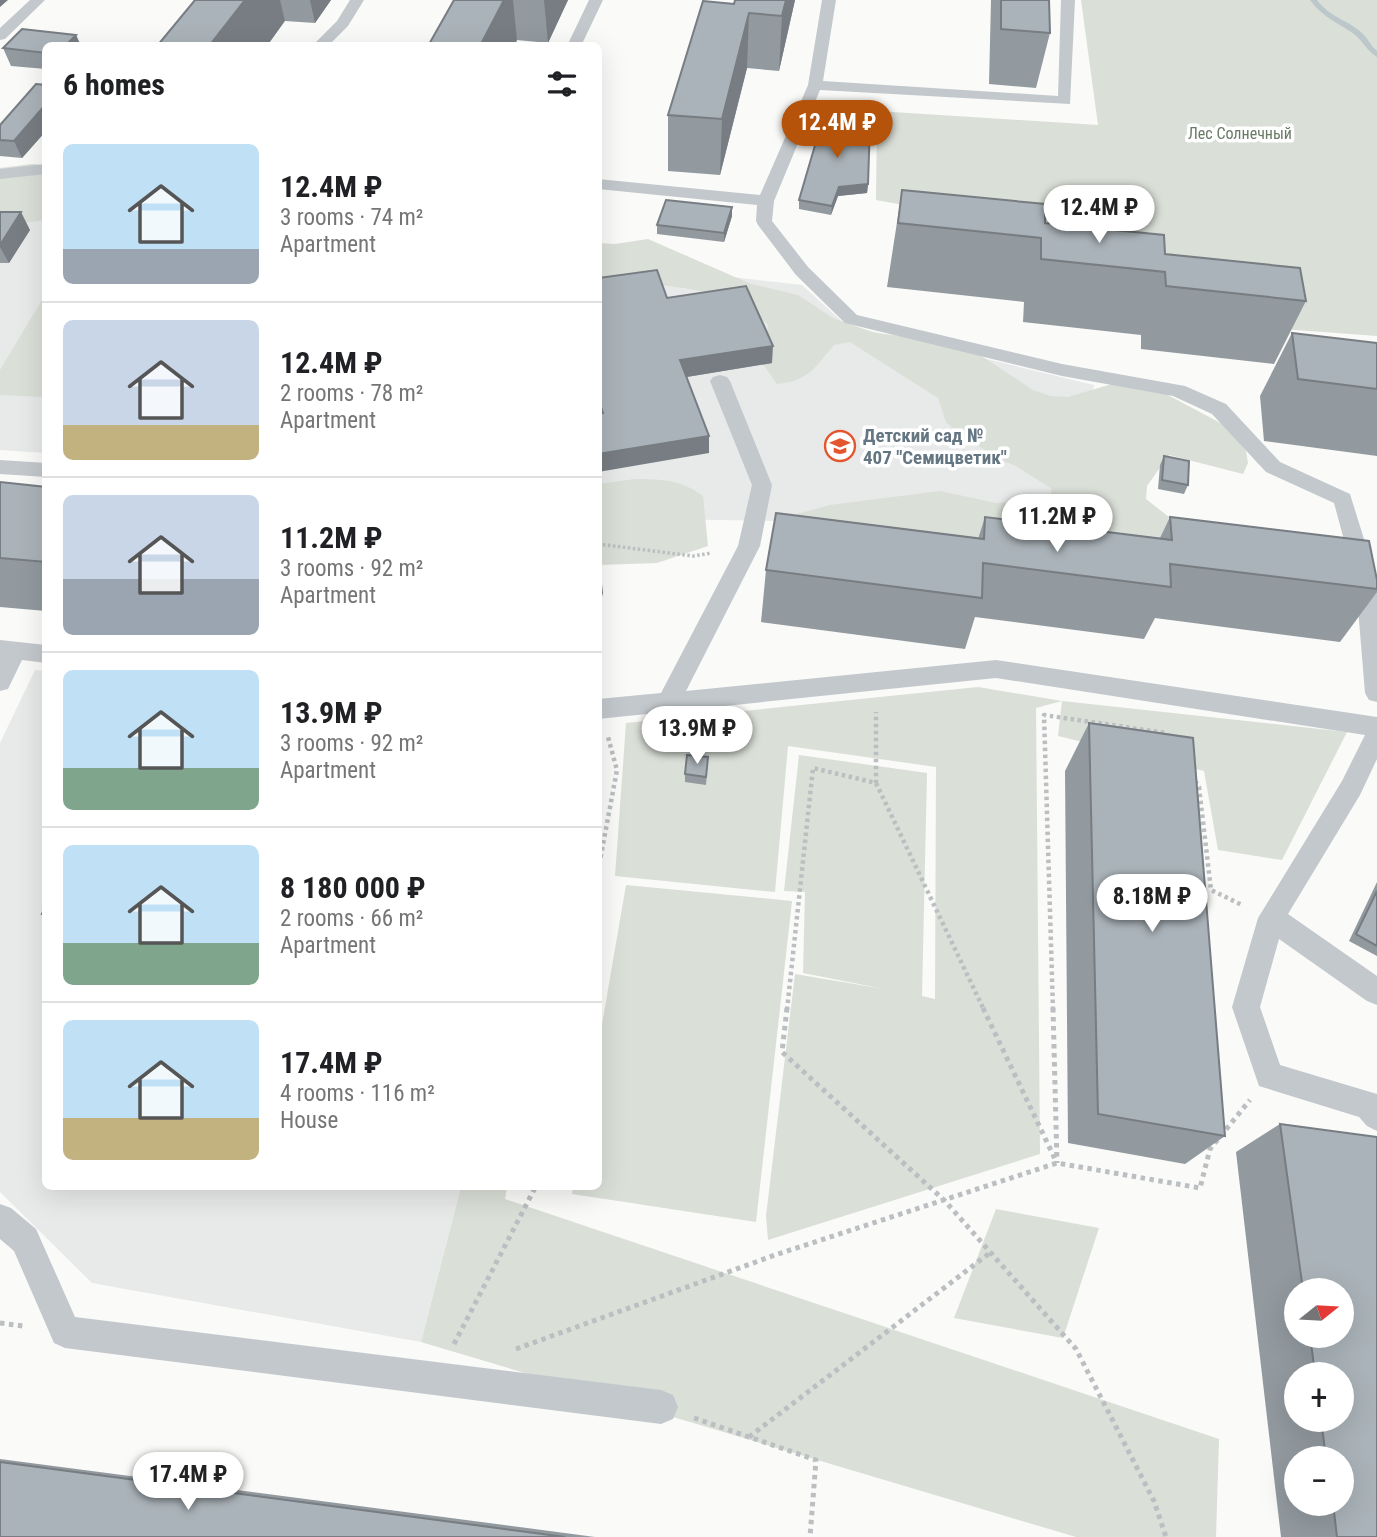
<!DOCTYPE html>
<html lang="en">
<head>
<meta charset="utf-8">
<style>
	:root { --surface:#fff; --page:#f6f6f6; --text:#202124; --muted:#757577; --line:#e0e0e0; --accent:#b45309 }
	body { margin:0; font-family:"Roboto Condensed",sans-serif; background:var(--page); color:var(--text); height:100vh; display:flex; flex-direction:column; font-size:26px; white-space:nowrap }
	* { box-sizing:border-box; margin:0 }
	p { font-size:23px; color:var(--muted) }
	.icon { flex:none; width:38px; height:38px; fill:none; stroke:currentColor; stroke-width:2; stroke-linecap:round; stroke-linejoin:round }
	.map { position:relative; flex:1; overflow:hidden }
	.panel { position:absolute; left:42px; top:42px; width:560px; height:1148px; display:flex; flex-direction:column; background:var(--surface); border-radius:10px; box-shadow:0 7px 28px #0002 }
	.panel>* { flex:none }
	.needle { width:46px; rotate:72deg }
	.buttons { position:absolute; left:1284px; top:1278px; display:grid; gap:14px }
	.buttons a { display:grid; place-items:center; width:70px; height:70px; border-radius:50%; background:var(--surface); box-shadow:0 7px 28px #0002; font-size:35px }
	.price { position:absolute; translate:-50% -60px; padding:0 16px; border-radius:24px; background:#fff; color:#222; font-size:23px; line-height:46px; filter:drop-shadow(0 2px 4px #0008) }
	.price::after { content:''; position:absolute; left:50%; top:42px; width:21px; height:16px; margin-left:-10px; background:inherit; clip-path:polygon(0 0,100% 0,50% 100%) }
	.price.selected { background:var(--accent); color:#fff }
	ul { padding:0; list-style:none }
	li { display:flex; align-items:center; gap:21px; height:175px; padding:0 21px }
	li+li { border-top:2px solid var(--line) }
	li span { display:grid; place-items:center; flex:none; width:196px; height:140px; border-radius:10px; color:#555 }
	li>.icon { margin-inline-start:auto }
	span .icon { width:84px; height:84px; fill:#fffc; stroke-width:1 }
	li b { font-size:30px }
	h2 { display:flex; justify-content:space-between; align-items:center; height:84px; padding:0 21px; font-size:30px }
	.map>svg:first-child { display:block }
</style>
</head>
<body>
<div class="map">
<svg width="1377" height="1537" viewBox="0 0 1377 1537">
	<rect width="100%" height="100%" fill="#fafaf8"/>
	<path fill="#e8e9e9" d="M0,210l45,1v242l-45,-3z
		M599,262l203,23 44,40 248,60 -26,129 -290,7 -179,-3z
		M35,670l10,1 1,515 415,1 -40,155 -329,-59 -92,-91v-449z"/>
	<path fill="#dadfd7" d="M1081,0h296v336l-95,-7 -7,-56 -399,-73 1,-89 221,14z
		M32,164l13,1v55l-45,6v-58z
		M648,239l103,45 47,11 35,23 42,15 73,8 32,14 53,35 18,6 17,1 44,-13 52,9 64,34 18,24 2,12 -5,11 -74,-19 -22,31 -1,13 28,22 6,15 -137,21 -259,-34 13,-9 33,-9 110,-14 56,12 53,-2 3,-12 -36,-23 -18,-7 -42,-28 -10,-9 -8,-24 -88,-56 -16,3c-19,22 -25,36 -57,39l-21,-30 11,-19 1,-10c-44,-42 -112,-41 -169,-42l-1,-40 17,1z
		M45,295v102l-45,-2v-25z
		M635,479c26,0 47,1 68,17l5,50 -51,17 -58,2v-81z
		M978,687l84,14 285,31 -65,128 -64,-10 -14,-79 -146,-35 4,-35 -26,7 4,446 -272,86 -2,-24 29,-242 89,15 -81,-16 2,-81 -21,-1 15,-136 128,18 -5,223 13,3 1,-232 -148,-21 -13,146 -160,-16 11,-153z
		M626,885l166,16 -36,321 -184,-28 1,-7 25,-1 1,-144z
		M461,1187h46l-2,12 714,240 -3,98h-140l-655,-195z
		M996,1209l103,19 -36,110 -109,-20z"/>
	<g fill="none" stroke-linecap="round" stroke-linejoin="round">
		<path fill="#bbc7cb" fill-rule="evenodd" d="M1310,0h7c13,18 32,20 46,34 5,5 8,12 14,17v6c-10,-6 -15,-17 -23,-23 -17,-12 -32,-17 -44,-34z"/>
		<path stroke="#bbbfc2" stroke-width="3.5" stroke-dasharray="2.5 2.5" stroke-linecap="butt" d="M598,544l95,12 19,-3"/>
		<path stroke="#bbbfc2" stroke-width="4.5" stroke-dasharray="3.5 3.5" stroke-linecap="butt" d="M1195,781l4,6 12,103 31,15
			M876,783l108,227
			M598,871l19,-101 -9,-33
			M787,1010l26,-242 63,15v-71
			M1053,1010l-9,-295 122,18 3,4"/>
		<path stroke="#bbbfc2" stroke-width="5" stroke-dasharray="4.5 4.5" stroke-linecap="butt" d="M787,1008l-5,44 163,149 131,148 78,152 12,36
			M983,1008l72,151
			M1053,1008l4,155
			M0,1323l23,3
			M454,1344l82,-158
			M516,1349l259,-94 282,-92 143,25 10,-39 40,-49
			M694,1418l122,42 -6,77
			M749,1437l242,-185"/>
		<path fill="#c3c8cc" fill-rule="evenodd" d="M30,0h15l-40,39 -5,1v-12z
			M350,0h14l-16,26 -20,20h-16l25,-25z
			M589,0h14l-22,46h-14z
			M822,0h14l-13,81 235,15 3,-96h14l-5,104 -250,-14 -46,111 -2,20 36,46 49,48 205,49 123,22 41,18 54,58 70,32 27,87v121l-8,-2 -4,-7 -9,-109 -22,-81 -68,-31 -54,-58 -39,-18 -111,-20 -217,-53 -49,-48 -38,-50 -2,-4 1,-16 -159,-16v-10l162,16 48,-110z
			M46,164v10l-46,5v-10z
			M720,375l7,2 3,4 42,104 -12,61 -74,145 310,-31 381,57v42l-17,36 -72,119 89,62v29l-10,-4 -88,-62 -19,68 20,58 97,29v37l-10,-5 -8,-9 -100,-31 -27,-79 26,-89 84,-137 23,-46 -369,-57 -398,41v-20l63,-6 77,-147 14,-61 -42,-104 3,-4z
			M0,460l46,3v14l-46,-3z
			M0,640l46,5v18l-24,-3 -14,29 -8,2z
			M0,1204l11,4 25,21 39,88 586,73 12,5 5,12 -5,12 -12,5 -596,-76 -11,-5 -40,-92 -14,-12z"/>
	</g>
	<path fill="#929a9f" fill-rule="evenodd" d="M195,0h136l-16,23 -30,-2z
		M504,0h64l-20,43 -31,-3z
		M735,0h60l-16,71 -32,-3 -27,107 -52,-4v-56l66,-111z
		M991,0h58l1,33 -14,55 -47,-4z
		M76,35l5,11h-35v23l-35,-3 -8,-18z
		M46,85v46l-24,27 -22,-2v-31z
		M868,184l-1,9 -29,3 -7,19 -32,-6v-9z
		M902,190l143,33 120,31 141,47 -32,63 -133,-15v-14l-118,-13 1,-20 -137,-15z
		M0,212l30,18 -21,33h-9z
		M732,216l-8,26 -67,-8v-9z
		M598,278l69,20 105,65 -85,14 22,59v17l-110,-39z
		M1292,333l85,10v113l-113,-15 -4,-45z
		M1164,456l24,29 -4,9 -26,-5 2,-24z
		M0,482l46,5v124l-46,-4z
		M985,517l175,21 10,-21 207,63v12l-37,50 -185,-24 -11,21 -169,-22 -10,32 -204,-27 5,-52 212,-31z
		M1089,723l136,413 -40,28 -117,-21 -3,-372z
		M708,757l-2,28 -21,-3v-8z
		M1377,882v74l-28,-15z
		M1280,1124l97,13v400h-96l-45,-385zM1297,1290h45v45h-45zM1297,1374h45v45h-45zM1297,1458h45v45h-45z
		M0,1459l595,78h-595z"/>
	<path fill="#777d82" d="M0,0h8l-8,7z
		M245,0h35l5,21 -18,25h-58z
		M310,0h21l-16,23z
		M504,0h9l4,40 -2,6h-35z
		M544,0h24l-20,43z
		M786,0h9l-16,71 3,-55z
		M749,13l-2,55 -27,107 2,-56z
		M76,35l5,11h-16z
		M46,104v27l-24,27 -8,-17z
		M868,184l-1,9 -29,3 -7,19 1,-9 7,-19z
		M732,207v9l-8,26v-9z
		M21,212l9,18 -21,33 -9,-16v-2z
		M773,346l-1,17 -92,15v-18z
		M709,436v17l-111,19v-18z
		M598,548l5,45 -5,18z"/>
	<path fill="#aab3b9" stroke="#777d82" stroke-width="2" d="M195,0h50l-36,46h-52z
		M454,0h50l-24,46h-52z
		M735,0h51l-4,16 -33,-3 -27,106 -54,-4 35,-114 31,3z
		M1001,0h48l1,33 -49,-4z
		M22,29l54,6 -11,11h-19v7l-43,-5z
		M36,84l10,1v19l-32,37 -14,-1v-15z
		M823,118l47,5 -2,61 -29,3 -7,19 -33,-6z
		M902,190l143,14v19l119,12 1,19 135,14 6,33 -140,-15 -1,-14 -124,-13v-21l-143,-15z
		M666,200l66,7 -8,26 -67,-8z
		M0,212h21l-21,33z
		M657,270l10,28 79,-12 27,60 -93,14 29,76 -111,18v-40l5,-1 -5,-15v-120z
		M1292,333l85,10v46l-79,-10z
		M1164,456l25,5 -1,24 -26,-5z
		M0,482l46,5v75l-46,-4z
		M776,513l208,26 1,-22 187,23 -2,-23 199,24 8,39v9l-207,-25 1,23 -188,-24 -1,35 -216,-28z
		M1089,723l104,15 32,398 -127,-22z
		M687,755l21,2 -2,20 -21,-3z
		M1377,891v55l-21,-12z
		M46,904v10h-4z
		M1280,1124l97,13v400h-40l-4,-34h9v-45h-16l-5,-39h21v-45h-27l-5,-39h32v-45h-39z
		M0,1462l565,75h-565z"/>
	<defs>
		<g id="school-ring" transform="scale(1.575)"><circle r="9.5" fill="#fff" stroke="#e4572e" stroke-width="1.5"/><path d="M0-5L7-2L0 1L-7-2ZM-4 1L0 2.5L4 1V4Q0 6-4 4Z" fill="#e4572e"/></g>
	</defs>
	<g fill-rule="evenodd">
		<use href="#school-ring" x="840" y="446"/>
	</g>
	<g text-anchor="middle" stroke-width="7" stroke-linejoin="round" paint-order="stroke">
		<g font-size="16" fill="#687a64" stroke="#fff">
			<text x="1240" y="139">Лес Солнечный</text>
		</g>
		<g font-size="19" font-weight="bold" fill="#657683" stroke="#fff" text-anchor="start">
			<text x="863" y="442">Детский сад №<tspan x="863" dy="22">407 "Семицветик"</tspan></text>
		</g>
	</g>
</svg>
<div class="buttons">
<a><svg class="needle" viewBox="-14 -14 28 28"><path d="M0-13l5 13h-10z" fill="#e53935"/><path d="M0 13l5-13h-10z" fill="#757577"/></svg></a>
<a>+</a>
<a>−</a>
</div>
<b class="price selected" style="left:837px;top:160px">12.4M ₽</b>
<b class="price" style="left:1099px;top:245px">12.4M ₽</b>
<b class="price" style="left:1057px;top:554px">11.2M ₽</b>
<b class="price" style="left:697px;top:766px">13.9M ₽</b>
<b class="price" style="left:1152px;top:934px">8.18M ₽</b>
<b class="price" style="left:188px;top:1512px">17.4M ₽</b>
<section class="panel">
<h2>6 homes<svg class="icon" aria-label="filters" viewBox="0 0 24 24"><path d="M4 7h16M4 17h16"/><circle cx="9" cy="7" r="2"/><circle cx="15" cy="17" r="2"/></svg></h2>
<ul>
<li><span style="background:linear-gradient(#bfe0f5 75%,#9aa5b1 0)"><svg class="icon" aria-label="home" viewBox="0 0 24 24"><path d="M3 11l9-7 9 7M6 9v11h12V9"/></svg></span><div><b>12.4M ₽</b><p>3 rooms · 74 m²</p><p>Apartment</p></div></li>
<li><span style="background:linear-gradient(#c9d6e8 75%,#c2b280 0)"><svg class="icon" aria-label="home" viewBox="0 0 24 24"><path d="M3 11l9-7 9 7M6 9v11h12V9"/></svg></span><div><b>12.4M ₽</b><p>2 rooms · 78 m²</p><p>Apartment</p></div></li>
<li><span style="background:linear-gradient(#c9d6e8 60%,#9aa5b1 0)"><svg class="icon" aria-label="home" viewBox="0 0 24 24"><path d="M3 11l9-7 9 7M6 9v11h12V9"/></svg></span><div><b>11.2M ₽</b><p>3 rooms · 92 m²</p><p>Apartment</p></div></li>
<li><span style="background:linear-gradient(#bfe0f5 70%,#7fa58c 0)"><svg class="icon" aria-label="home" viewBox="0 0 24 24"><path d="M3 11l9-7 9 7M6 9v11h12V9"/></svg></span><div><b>13.9M ₽</b><p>3 rooms · 92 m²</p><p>Apartment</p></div></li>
<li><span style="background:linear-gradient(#bfe0f5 70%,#7fa58c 0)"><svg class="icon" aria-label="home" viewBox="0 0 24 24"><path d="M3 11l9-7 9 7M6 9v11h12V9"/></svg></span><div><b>8 180 000 ₽</b><p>2 rooms · 66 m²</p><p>Apartment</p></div></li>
<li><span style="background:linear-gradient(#bfe0f5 70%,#c2b280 0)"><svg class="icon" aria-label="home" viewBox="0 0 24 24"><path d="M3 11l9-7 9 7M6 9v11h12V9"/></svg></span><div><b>17.4M ₽</b><p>4 rooms · 116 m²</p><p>House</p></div></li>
</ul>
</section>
</div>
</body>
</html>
